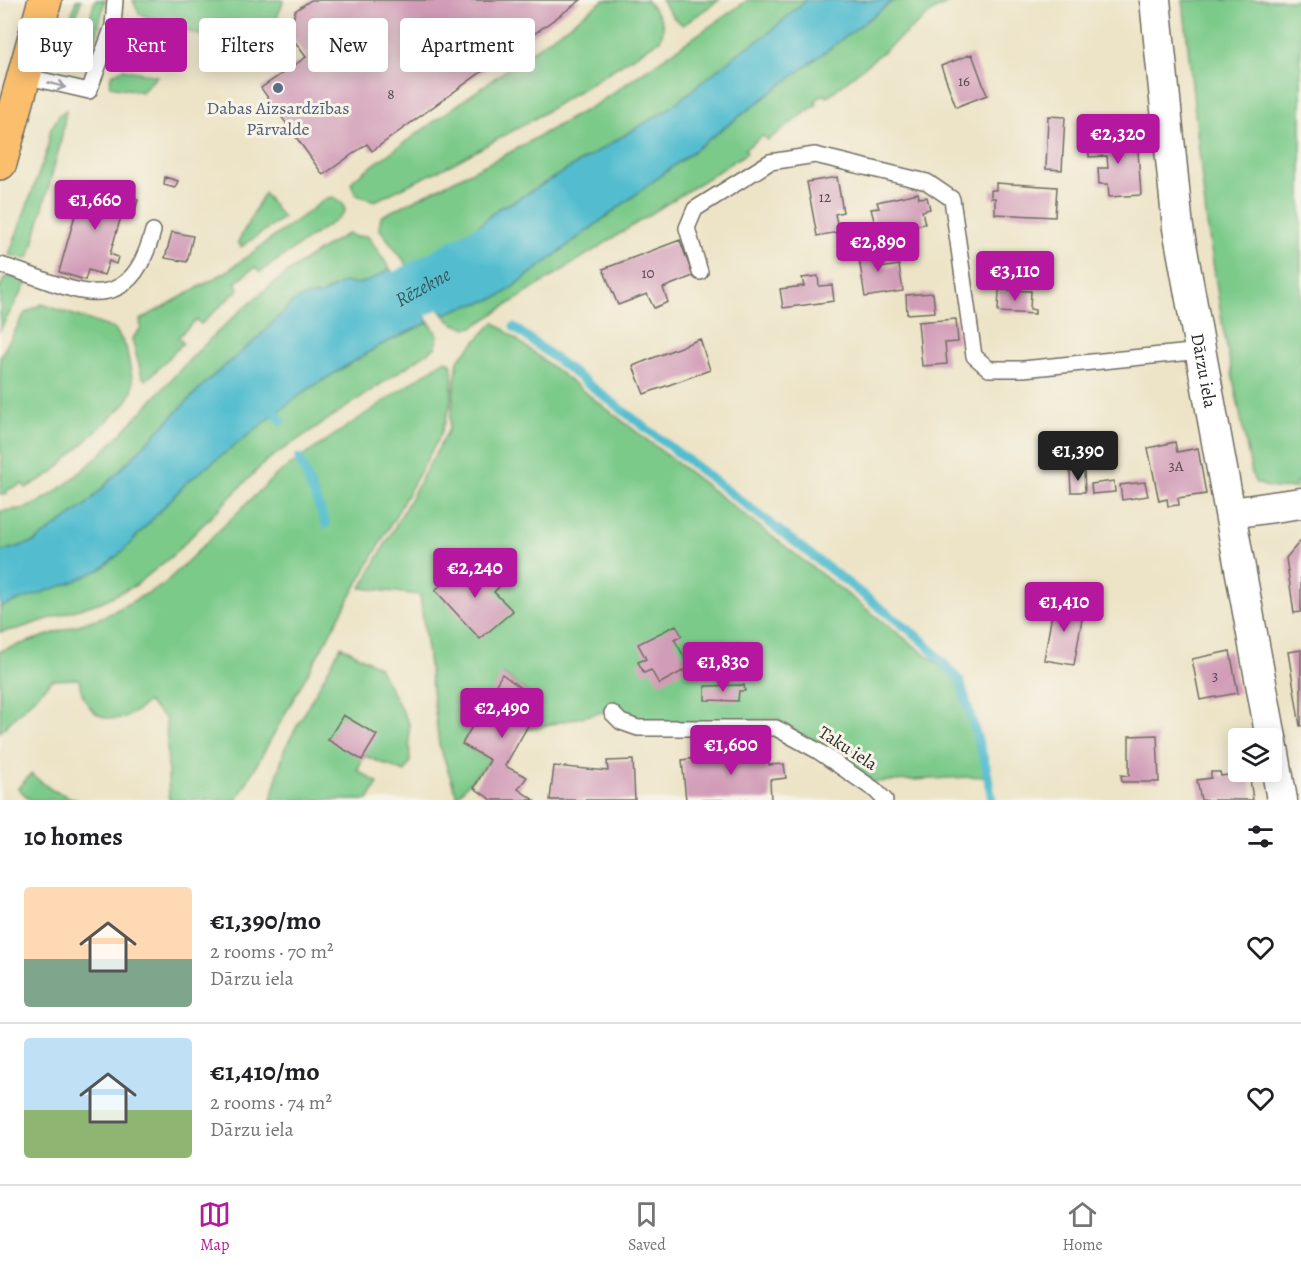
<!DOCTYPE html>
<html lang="en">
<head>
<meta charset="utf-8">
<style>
	:root { --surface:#fff; --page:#f2f2f2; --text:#202124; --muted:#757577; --line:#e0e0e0; --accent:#b5179e }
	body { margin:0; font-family:Alegreya,serif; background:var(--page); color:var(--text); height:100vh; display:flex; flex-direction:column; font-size:22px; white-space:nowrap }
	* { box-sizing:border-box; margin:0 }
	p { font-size:20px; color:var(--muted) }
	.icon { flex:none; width:33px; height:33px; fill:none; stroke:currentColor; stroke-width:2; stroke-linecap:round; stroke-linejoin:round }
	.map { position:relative; height:800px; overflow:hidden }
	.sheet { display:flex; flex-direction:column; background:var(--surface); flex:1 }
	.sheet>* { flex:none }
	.hud { position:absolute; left:18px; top:18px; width:600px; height:54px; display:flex; gap:12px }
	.fabs { position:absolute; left:1228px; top:728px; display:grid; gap:12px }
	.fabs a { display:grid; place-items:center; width:54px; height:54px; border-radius:6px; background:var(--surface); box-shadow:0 3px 15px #0003; font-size:30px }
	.price { position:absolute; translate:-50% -51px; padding:0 14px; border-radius:6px; background:var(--accent); color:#fff; font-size:20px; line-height:39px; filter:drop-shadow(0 2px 3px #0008) }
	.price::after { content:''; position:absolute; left:50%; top:36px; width:18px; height:14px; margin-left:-9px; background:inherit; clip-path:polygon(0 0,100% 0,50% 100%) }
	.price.on { background:#222; color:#fff }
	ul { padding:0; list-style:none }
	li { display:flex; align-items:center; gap:18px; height:150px; padding:0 24px }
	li+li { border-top:2px solid var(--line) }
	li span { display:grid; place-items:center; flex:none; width:168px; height:120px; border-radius:6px; color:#555 }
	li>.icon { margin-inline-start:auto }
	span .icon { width:72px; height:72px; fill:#fffc; stroke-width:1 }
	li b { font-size:26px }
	h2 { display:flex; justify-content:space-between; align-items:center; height:72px; padding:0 24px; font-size:26px }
	.chip { padding:0 21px; border-radius:6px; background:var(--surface); box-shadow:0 3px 15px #0003; font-size:21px; line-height:54px }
	.chip.on { background:var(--accent); color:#fff }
	.menu { display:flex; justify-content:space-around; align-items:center; height:84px; border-top:2px solid var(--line); background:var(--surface); font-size:16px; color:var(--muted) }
	.menu a { display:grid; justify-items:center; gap:3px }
	.menu .on { color:var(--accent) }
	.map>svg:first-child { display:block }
</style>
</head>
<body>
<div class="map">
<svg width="1301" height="800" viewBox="0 0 1301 800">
	<rect width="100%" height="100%" fill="#f7f3e8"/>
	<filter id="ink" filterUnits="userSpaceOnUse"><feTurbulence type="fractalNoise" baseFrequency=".0167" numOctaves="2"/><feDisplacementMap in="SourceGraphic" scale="12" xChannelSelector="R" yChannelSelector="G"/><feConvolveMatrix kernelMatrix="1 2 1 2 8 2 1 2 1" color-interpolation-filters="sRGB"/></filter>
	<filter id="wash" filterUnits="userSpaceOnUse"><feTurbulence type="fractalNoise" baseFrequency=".008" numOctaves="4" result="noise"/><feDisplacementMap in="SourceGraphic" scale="24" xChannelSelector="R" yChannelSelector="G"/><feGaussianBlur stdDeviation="1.35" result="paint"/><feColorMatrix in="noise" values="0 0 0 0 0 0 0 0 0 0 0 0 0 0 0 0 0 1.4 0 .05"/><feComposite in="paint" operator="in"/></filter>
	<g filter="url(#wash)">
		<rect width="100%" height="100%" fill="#ede4c7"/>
		<path fill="#7bca8a" stroke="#537a5a" stroke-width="1.5" d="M76,0h5l-12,44v22l-7,-4 -1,-11z
			M95,0h10l-13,54 -8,8h-3l1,-18z
			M133,0h151l-18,44c-26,11 -98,-21 -127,-30z
			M604,0h42c10,12 23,23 14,40l-131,82 -77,42 -77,37 -19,-6 -5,-12 4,-5z
			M661,0h58l-36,25 -9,-7z
			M748,0h58l-37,33 -33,22 -69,55 -154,92 -14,6 -20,18 -71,40 -29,-38 2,-11 3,-2 123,-61 91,-51z
			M894,0h59l-20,11 -106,86 -3,-3 -9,7 2,3 -49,36 -5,-4 -18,13 2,4 -274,174c-9,3 -23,-4 -29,-12 18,-11 39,-10 58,-20z
			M1183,0h118v482h-5v6c-16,1 -26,1 -41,-6l-3,-8 -29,-146 -17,-111z
			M123,69l34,7 -15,16 -32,-6 1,-11z
			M66,110l-5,31 -31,114 -4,4 -17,-4 38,-104 3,-20 9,-16z
			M264,193l19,25 -42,29 -3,-5z
			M333,197l11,8 1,6 -5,6 -80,55 -5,-5 -20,16 4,6 -38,35 -5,-4 -18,17 5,6 -31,32 -6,5 -4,-4 -10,-37 9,-11 -1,-8 86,-48 101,-74z
			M349,233l6,4 12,-1 3,3 20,30 -18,12 -40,7 -11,7 -15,1 -13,6 -35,36 -51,43 -120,123 -53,38 -34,10v-41c10,-1 22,-1 31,-5 58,-27 121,-109 167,-155 45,-45 95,-88 151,-118z
			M5,277l17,1 4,6 -26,46v-42z
			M42,304l73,25 11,18 7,36 -1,9 -7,12 -73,69 -26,15 -3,-4 -16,6v4h-7l2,-37 -2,-6v-94l25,-44z
			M429,322l9,13 -2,12 -170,114 -93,94 -37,30 -35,17 -84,27 -17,3v-25l101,-38 23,-19 62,-67 119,-92 74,-45z
			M494,322l466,359 28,95 -115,6 -96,-63 -82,4 -67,-4 -12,-10 -90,21 15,-27 -38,-29 -41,70 28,16 -33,36 -18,-52 -19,-149 -59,-7 88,-159 9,-69z
			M445,360l6,3c5,25 -2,51 -11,73l-203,364h-68l-3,-81 -19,-17c-29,30 -63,18 -68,-23l-27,1 -52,52v-81l105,-35 58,-31 114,-111z
			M341,646l38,21 30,57 1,38 -5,10 -40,-16 -8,14 21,13 -10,17h-97l13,-50z
			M31,774l21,16 25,10h-47l-12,-12z"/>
		<path fill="#53bdcf" stroke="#3f747d" stroke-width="1.5" d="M806,0h88l-392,295c-19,10 -40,9 -58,20l-36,-49 71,-40 20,-18 14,-6 154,-92 69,-55 33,-22z
			M390,269l39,53 -50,24 -74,45 -119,92 -62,67 -23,19 -28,13 -73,25v-55l34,-10 53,-38 120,-123 51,-43 35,-36 13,-6 15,-1 23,-13c19,6 30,-4 46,-13z"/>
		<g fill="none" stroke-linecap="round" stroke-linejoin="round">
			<path stroke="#53bdcf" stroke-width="9" d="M514,327l407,312 39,42 26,85 6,34
				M272,405l9,16
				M299,458l27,66"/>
			<path stroke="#53bdcf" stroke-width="54" id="s1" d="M342,331l146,-80"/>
		</g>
		<g id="blocks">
			<path fill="#d19cb7" d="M311,0h270l-209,151 -5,-7 -44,31 -62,-87 45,-31 -16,-22 5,-24z
				M972,54l15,41 -31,12 -15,-41z
				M1048,116l17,1 -3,53 -16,-1z
				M1137,136l4,59 -32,2 -1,-13h-9l-1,-16h10l-1,-12 -18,1 -1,-18z
				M165,177l13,4 -3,7 -11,-3z
				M837,177l6,35 -8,2 4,18 -22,4 -10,-54z
				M84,183l54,17 -6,20 -11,-3 -11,37 8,3 -2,7 -7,-3 -5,14 -16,-5 -3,10 -26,-8z
				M996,183l61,4 -2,30 -60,-3v-16h-4v-8h5z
				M918,193l1,5 8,-1 3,12 -8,2 3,13 -12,2 3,12 -18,4 -2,-12 -12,3 -2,-11 -7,2 -4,-15 8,-1 -2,-6z
				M172,232l21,4 -6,26 -22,-4z
				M680,240l13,36 -30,12 5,14 -14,6 -7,-14 -29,11 -15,-36z
				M876,242l4,26 19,-3 4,26 -38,6 -8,-52z
				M818,276l1,10 13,-1 2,16 -51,7 -3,-19 24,-3 -2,-8z
				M999,290l32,1 -1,18 5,1v4l-37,-2z
				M933,293l2,19 -28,2 -1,-19z
				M956,319l2,23 -13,1 2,21 -25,2 -4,-44z
				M700,339l10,31 -66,24 -11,-28z
				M1175,442l2,10 21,-4 8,46 -28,4 1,7 -11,1 -1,-7 -8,2 -11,-53z
				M1084,471l1,21h-14l-1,-20z
				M1114,481l1,11 -23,2 -1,-10z
				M1145,482l3,14 -26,4 -2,-15z
				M1301,540v72l-7,1 -8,-55z
				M467,562l19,21 14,-12 8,7 -14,14 19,19 -33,28 -45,-49z
				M1054,602l30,5 -10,58 -30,-5z
				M676,625l6,11 -8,3 16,28 -31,17 -8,-14 -7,3 -6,-11 8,-3 -8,-15z
				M1301,650v76h-1l-12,-74z
				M1230,651l8,42 -38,7 -8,-41z
				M502,674l39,29 -36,63 22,11 -9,12 16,11h-42l-18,-12 16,-28 -28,-16z
				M744,685l1,6h-6l-1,10 -33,-1v-14z
				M343,715l34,20 -15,25 -34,-20z
				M1157,735l2,47h-37l-1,-7 8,1v-40z
				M767,747l2,18 15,-1 2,14 -16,2 1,20h-85l-4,-40z
				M633,760l2,40h-85l4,-34 54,5 -1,-10z
				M1211,772h9l1,4 28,-4 4,28h-52l-4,-20 14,-2z"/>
		</g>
	</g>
	<g filter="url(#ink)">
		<use href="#blocks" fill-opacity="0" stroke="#6f6c62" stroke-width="1.5"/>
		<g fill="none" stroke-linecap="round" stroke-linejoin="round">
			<g stroke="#6f6c62" stroke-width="18">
				<path id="lane" d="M24,76l65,15 24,-65 2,-26
					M0,265c67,19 127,65 153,-34
					M700,272l-13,-44 8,-19 75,-47 45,-7 112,27 25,17 22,157 15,13h34l178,-18
					M612,713l9,9 17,6h138l42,23 57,39 10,10"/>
			</g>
			<g stroke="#6f6c62" stroke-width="33">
				<g id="street">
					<path id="s2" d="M1155,0l23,228 93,510"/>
					<path d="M1232,513l69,-10"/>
					<path d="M1272,742l10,58"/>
				</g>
			</g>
			<g stroke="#6f6c62" stroke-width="36">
				<path id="primary" d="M0,163l45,-163"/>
			</g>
			<use href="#lane" stroke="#fff" stroke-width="15"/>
			<use href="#street" stroke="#fff" stroke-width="30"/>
			<use href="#primary" stroke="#fabe6d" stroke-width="33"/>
		</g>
		<defs><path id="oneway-shaft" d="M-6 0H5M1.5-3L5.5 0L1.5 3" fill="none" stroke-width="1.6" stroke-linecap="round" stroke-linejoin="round" transform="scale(1.5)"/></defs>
		<use stroke="#a0a0a0" href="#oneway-shaft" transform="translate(57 85) rotate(15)"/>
	</g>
	<circle fill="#5c6f8a" stroke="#f7f3e8" stroke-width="2" cx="278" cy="88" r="6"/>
	<g text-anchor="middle" stroke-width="6" stroke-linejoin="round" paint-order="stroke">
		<g font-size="15" fill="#54474e">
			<text x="964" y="86">16</text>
			<text x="391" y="99">8</text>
			<text x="825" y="202">12</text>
			<text x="648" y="278">10</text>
			<text x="1176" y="471">3A</text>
			<text x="1215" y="681">3</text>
		</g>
		<g font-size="18" fill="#4e5e75" stroke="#f7f3e8">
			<text x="278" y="114">Dabas Aizsardzības<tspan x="278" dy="21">Pārvalde</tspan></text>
		</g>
		<g font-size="18" fill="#2b2b2b" stroke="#f7f3e8">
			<text dy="6" stroke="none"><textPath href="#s2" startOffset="374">Dārzu iela</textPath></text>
			<text transform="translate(848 748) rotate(33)" y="6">Taku iela</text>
		</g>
		<g font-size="20" font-style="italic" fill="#37575c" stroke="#f7f3e8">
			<text dy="7" stroke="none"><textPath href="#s1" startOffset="92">Rēzekne</textPath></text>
		</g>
	</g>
</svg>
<div class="fabs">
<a><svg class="icon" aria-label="layers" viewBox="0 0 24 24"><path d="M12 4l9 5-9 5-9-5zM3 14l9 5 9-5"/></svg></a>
</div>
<b class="price" style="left:1118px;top:165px">€2,320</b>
<b class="price" style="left:95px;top:231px">€1,660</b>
<b class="price" style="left:878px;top:273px">€2,890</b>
<b class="price" style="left:1015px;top:302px">€3,110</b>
<b class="price on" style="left:1078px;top:482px">€1,390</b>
<b class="price" style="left:475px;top:599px">€2,240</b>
<b class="price" style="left:1064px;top:633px">€1,410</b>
<b class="price" style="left:723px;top:693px">€1,830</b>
<b class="price" style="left:502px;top:739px">€2,490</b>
<b class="price" style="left:731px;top:776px">€1,600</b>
<div class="hud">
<a class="chip">Buy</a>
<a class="chip on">Rent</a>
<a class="chip">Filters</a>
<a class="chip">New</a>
<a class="chip">Apartment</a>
</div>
</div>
<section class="sheet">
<h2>10 homes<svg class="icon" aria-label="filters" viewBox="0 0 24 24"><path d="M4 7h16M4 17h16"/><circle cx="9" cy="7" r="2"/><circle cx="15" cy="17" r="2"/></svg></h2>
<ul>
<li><span style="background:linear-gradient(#ffd9b3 60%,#7fa58c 0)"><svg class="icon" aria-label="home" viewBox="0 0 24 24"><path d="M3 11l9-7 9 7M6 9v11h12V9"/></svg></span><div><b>€1,390/mo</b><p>2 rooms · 70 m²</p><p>Dārzu iela</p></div><svg class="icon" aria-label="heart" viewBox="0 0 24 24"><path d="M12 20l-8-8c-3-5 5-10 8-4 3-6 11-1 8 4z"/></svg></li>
<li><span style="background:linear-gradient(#bfe0f5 60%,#8fb573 0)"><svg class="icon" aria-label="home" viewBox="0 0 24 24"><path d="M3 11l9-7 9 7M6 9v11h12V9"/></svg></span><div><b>€1,410/mo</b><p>2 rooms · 74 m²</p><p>Dārzu iela</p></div><svg class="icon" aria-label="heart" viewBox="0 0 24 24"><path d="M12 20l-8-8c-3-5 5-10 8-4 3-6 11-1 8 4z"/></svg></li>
</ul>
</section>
<nav class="menu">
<a class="on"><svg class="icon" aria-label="map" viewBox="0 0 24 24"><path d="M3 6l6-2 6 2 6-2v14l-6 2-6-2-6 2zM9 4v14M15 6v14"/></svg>Map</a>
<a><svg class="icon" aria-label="saved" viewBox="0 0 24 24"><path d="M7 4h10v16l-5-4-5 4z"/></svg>Saved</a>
<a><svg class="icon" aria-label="home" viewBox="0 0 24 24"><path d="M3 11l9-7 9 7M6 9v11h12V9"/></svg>Home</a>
</nav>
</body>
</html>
